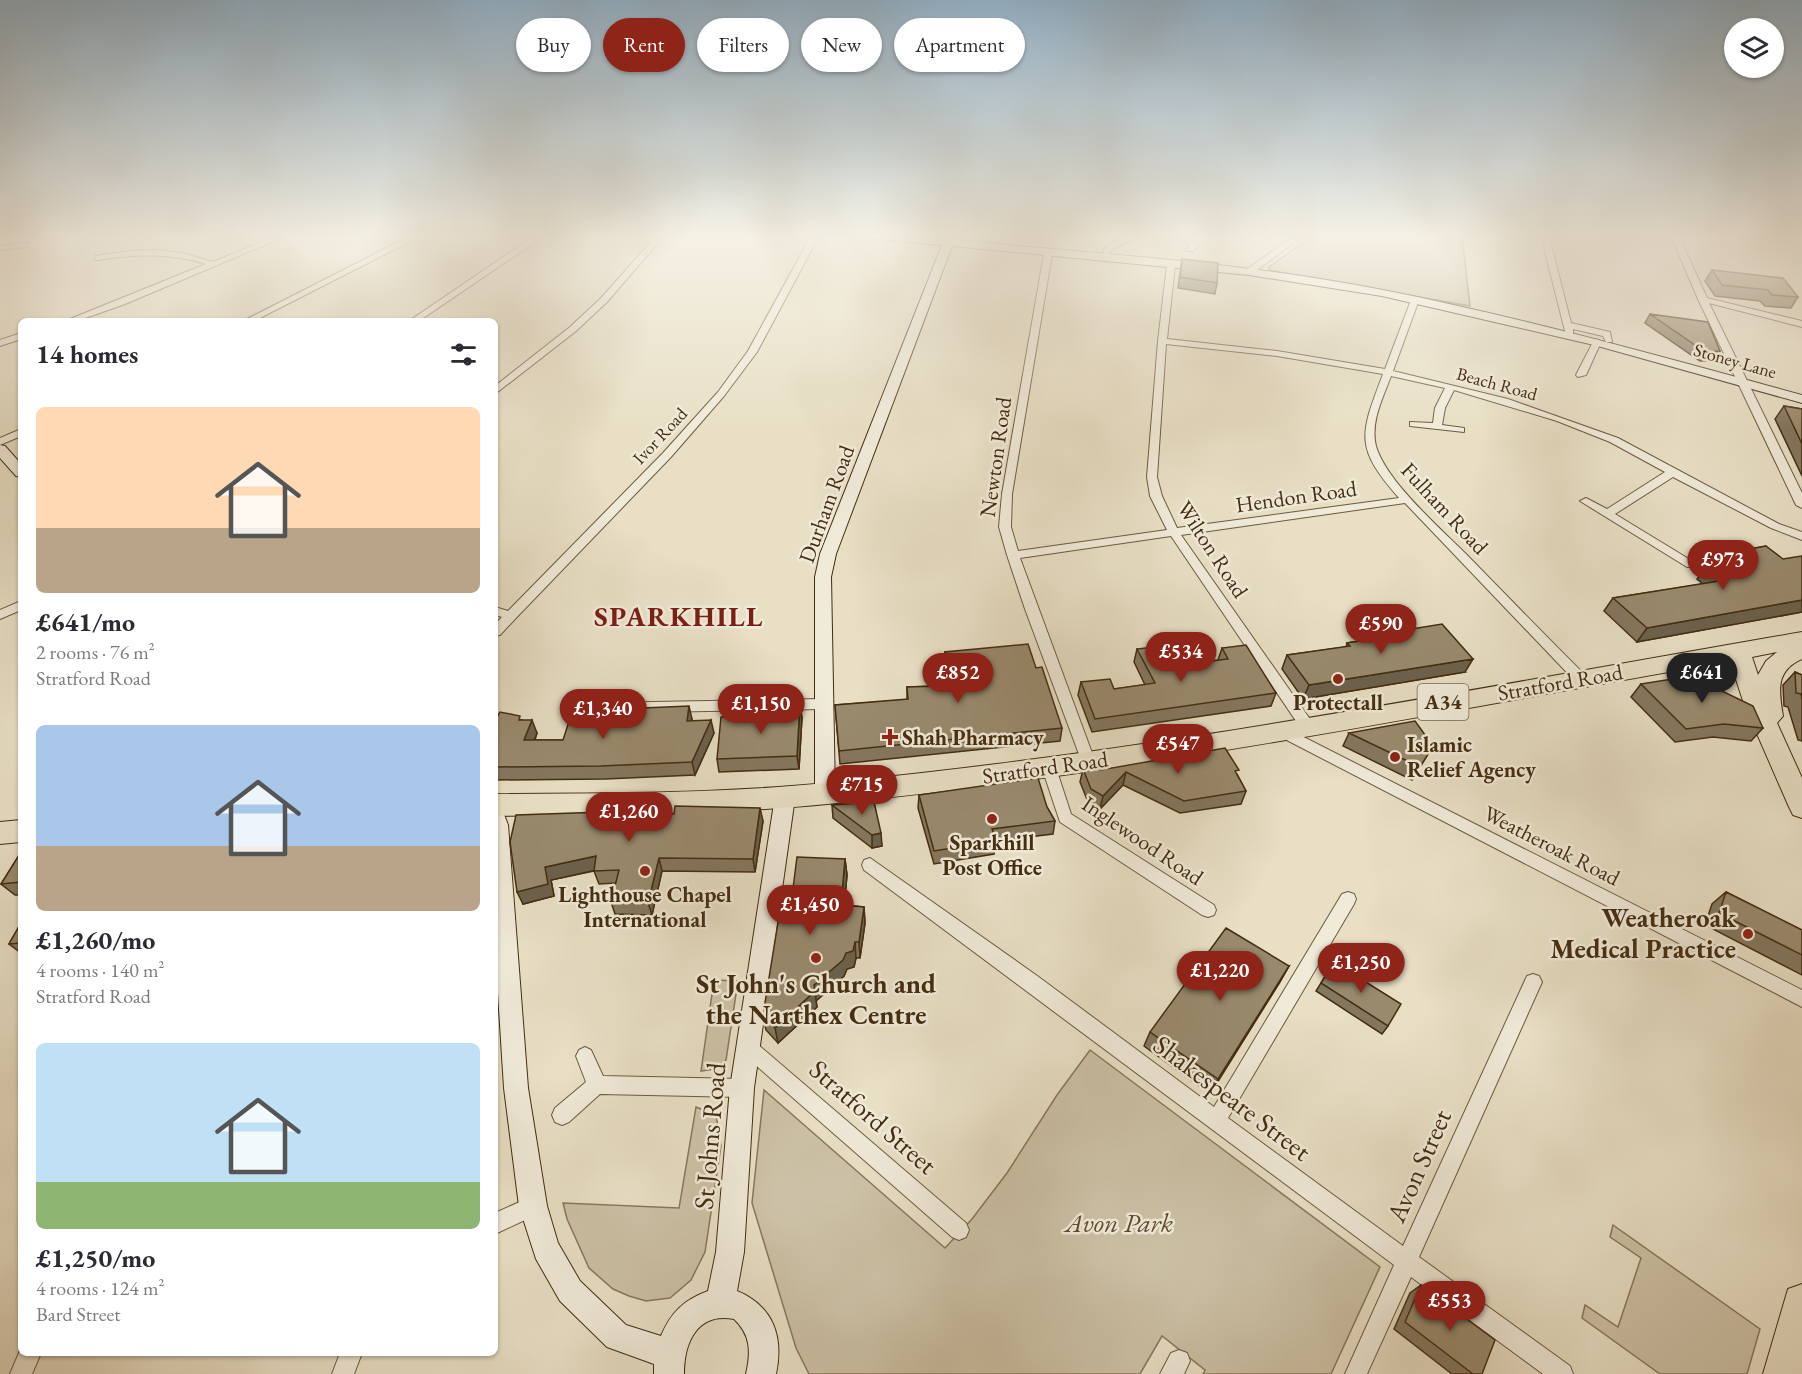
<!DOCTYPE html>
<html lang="en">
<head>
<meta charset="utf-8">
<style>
	:root { --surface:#fff; --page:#f7f7f7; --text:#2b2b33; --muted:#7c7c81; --accent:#8f2418 }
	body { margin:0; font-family:"EB Garamond",serif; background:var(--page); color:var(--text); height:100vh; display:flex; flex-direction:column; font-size:22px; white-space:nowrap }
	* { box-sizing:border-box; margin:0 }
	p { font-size:20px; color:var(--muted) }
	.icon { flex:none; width:33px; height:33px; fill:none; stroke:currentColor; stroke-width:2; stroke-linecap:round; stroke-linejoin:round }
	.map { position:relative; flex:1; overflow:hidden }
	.details { position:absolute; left:18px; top:318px; width:480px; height:1038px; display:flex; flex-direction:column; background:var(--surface); border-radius:9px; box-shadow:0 2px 4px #0004 }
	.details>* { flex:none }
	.banner { position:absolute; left:516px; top:18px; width:570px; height:54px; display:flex; gap:12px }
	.buttons { position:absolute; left:1724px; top:18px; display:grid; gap:12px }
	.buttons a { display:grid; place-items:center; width:60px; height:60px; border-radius:50%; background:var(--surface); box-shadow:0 2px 4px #0004; font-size:30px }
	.price { position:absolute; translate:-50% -51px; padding:0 14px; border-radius:21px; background:var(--accent); color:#fff; font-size:20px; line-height:39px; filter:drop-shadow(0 2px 3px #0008) }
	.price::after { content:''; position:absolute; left:50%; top:36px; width:18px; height:14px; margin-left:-9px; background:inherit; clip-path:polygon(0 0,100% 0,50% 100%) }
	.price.active { background:#222; color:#fff }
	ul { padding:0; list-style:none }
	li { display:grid; align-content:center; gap:12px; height:318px; padding:0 18px }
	li span { display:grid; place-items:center; height:186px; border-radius:9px; color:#555 }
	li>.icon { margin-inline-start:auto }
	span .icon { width:108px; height:108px; fill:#fffc; stroke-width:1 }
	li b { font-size:26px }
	h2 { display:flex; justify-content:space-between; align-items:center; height:72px; padding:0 18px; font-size:26px }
	.chip { padding:0 21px; border-radius:27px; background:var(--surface); box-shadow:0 2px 4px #0004; font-size:21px; line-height:54px }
	.chip.active { background:var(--accent); color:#fff }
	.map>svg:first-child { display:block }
</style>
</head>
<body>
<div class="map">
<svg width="1802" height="1374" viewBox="0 0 1802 1374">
	<rect width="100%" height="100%" fill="#e8dfc5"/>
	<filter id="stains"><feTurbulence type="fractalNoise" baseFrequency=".00333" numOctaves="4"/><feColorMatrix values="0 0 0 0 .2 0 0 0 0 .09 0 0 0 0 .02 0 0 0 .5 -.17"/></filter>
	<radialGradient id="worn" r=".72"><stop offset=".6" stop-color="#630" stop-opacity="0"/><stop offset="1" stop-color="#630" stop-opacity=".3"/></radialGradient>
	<path fill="#ccc1a6" stroke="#88775b" stroke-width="1.5" d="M1312,236h150l8,70 -201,-36v-3z
		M714,980l24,1 -12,79 -12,9 -13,2z
		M1090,1050l290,217 -49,107h-128l2,-4 -43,-34 -22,38h-331l-13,-26 -44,-145 12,-113 181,158 27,-29 35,-46 50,-78z
		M696,1107l20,8 5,31 -16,106 -14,28 -21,18 -24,3 -17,-5 -16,-7 -24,-21 -22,-49 -4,-16 116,5z
		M1613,1225l147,104 -13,45h-87l-78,-56 3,-13 33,22 23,-69 -31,-21z"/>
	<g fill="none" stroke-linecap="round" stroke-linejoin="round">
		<g stroke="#6d5a3d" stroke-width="2">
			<path id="street" d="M275,236h11l-161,68 -48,17h-12l141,-57c-37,-11 -70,-10 -108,-4h-3v-4l35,-5 26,-1 26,3 31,9z
				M410,236h11l-167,85h-11z
				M534,236h10l-125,85h-10z
				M656,236h8l-57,66 -31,29 -81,63v-8l75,-59 31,-29z
				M811,236h8l-62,116 -33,44 -53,61 -156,162 -15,16 -5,1v-12l7,-7 -7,-2v-8l13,4 155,-158 55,-61 30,-41z
				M1127,236h10l-26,14 -4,10h-6l4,-13z
				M1173,236h11l15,9 -6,6h-6l-1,-2 4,-4z
				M1294,236h9l-51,38h-6v-4z
				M1541,236h8l22,87 39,9 2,10h-6l-3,-6 -30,-7v8l-7,-2z
				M1590,236h8l2,5 -7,2z
				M1671,236h8l28,62 95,23v6l-93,-24 93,190v15l-6,-3 -98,-206z
				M25,243h3v4l-28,3v-4z
				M1048,252l4,2 -40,240 -1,33 7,24 149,-21 -17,-34 -3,-19 11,-136 9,-76 4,-2 4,2 -8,74 110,12 108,18 26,-69 7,-2 1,2 -26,71 115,28 110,39 161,86 23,8v8l-31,-12 -98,-51 -58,37 82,50 -2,3h-8l-107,-66 6,-3 21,11 58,-37 -55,-30 -53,-21 -103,-31 -9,18 -3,17 22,3v4l-54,-6v-4l23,1 2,-15 10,-20 -54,-12c-8,22 -21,46 -15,70 10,35 64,82 90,108 39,40 79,81 119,121l2,3 -2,3h-10l-170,-178 -224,32 131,187 2,4 -2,4h-10l-131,-194 -151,22 75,203 -2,4h-10l-58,-156 -18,-54 -8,-28 3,-33 42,-240zM1166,344l111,12 106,18c-23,61 -29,73 16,124l-222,30 -15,-32 -5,-19z
				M21,333v6l-21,7v-6z
				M1597,339l4,3 -15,33 -8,2 -2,-2 17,-33z
				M21,429v7l-21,9v-7z
				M21,601v9l-21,9v-9z
				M825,699l7,5 -7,5 -228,4 -5,-1 -2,-4 2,-4 5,-1z
				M1280,725l522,265v17l-527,-273 -2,-4 2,-4z
				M1049,762l5,2 2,4 15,46 143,91 2,5 -2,5 -6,2 -6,-2 -142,-93 -18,-54 2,-4z
				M870,858l166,117 178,132 128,-213 6,-2 6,2 2,5 -2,5 -126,214 175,128 124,-270 6,-2 6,2 3,6 -123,275 151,109 3,8h-30l-132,-97 -44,97h-22l49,-109 -530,-395 -2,-5 2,-5z
				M749,1039l6,3 211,181 3,7 -3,7 -7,3 -7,-3 -209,-183 -3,-6 3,-6z
				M585,1047l6,3 12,26 139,3 7,2 2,7 -2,7 -7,2 -142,-3 -31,28 -7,3 -7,-3 -3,-7 3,-7 31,-26 -10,-26 3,-6z
				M533,1196l7,3 3,7 -3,7 -45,21v-21z
				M21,1348v5h20l-9,21h-22z
				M1179,1350l8,3 3,8 -6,13h-24l11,-21z
				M340,1353h22l-8,21h-22z"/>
		</g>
		<g stroke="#442d10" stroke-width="2">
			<path id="secondary" d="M872,236l73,3 1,-3h10l-2,4c143,14 288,22 429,50 141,28 280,67 419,105v8l-208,-58 -212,-49 -133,-21 -297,-29 -116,308 -5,23 4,217 -3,6 -7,2 -7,-2 -3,-6v-217l5,-23 122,-309 -65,-6z
				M0,445l5,1 16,18v13l-5,-1 -16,-18z
				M785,789l7,2 3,6 -41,291 -10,164 -7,39c36,15 47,45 39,83h-30c5,-22 5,-39 -12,-55 -37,-7 -50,24 -50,55h-30v-10l-47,-17 -47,-46 -24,-42 -17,-53 -15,-118 -9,-142v-139l7,2 6,16 20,263 19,118 11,37 22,38 46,44 35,11c10,-24 23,-36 47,-45l8,-39 14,-164 45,-291 3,-6z"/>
		</g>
		<g stroke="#442d10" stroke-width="2">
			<path id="highway" d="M1802,632v27c-27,12 -23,32 -19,57l-6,7 25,55v40l-9,-3 -4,-8 -45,-103 -14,-43c-300,53 -600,113 -903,143 -110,11 -221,10 -332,12v-22c110,-1 221,0 331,-11 328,-31 652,-95 976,-151zM1777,652l-11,9 -8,14 -6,-18z
				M21,820v22l-21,2v-22z
				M1802,1284v90h-39l25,-85z"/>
		</g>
		<use href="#street" fill="#f0ead9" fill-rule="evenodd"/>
		<use href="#secondary" fill="#f0ead9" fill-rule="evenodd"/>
		<use href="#highway" fill="#e8dfc5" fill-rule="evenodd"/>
	</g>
	<path fill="#84775f" stroke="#442d10" stroke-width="1.5" d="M1182,259l35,24 -2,11 -37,-6z
		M1712,270l86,27 -7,11 -26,-2 -5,-5 -45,-5 -10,-15z
		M1650,314l70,37 -5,9 -15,1 -55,-38z
		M1784,406l18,3v67l-27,-57z
		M1766,546l36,66 -165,30 -33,-31 9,-13 90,-14 -6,-5 10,-14 24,-4 8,-10z
		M1381,634l84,38 -162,27 -21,-30 5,-14 59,-8 1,-4 32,-5z
		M1222,648l54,45 -5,13 -179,26 -14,-37 3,-13 33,7 31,-4 -11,-23 3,-13 52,15 29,-4z
		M945,652l91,16 26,60 -2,13 -220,23 -5,-59 72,-5v-13l30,-1v-10l10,-2 -3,-9z
		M1795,672l7,3v66l-4,-1 -10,-33 -4,-1 -1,-21z
		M1641,684l122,44 -12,13 -38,-4 -38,5 -44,-45z
		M778,715l24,2 -3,52 -80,3 -2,-13z
		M495,717l27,3 15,13 -2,7h28l39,-22h2l1,2 87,-1 -1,2 23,12 -19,42 -90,4 -110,1z
		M1349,733l84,13 -21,34 -69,-34z
		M1083,769l154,5 9,17 -5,13 -61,9 -57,-28 -23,24 -12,-7 -8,-20z
		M919,795l128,12 8,14 -2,13 -57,7 -2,13 -60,10 -16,-56z
		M874,802l8,44 -10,2 -39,-30 -1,-13z
		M763,821l-8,51 -93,-1 -10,44 -37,-1 -4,-12 5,-19 -17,1 -5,-13 -43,9 3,16 -31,8 -13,-62z
		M21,852v43h-6l-14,-11z
		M845,859l2,16 -3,30 20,2 1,16 -5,35h-4l-2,9 -7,2 -3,7 -28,25 1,6 -39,36 -12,-13 -3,-15 28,-111z
		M1726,892l76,38v45l-97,-50 7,-21z
		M21,923v30l-12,-9z
		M1334,962l54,64 -6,8 -66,-43z
		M1289,966l-79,128 -66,-48 6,-14z
		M1421,1285l61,89h-30l-58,-45 16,-36z"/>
	<path fill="#6b614d" stroke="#442d10" stroke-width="1.5" d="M1802,600v12l-165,30 10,-14z
		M1473,659l-8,13 -162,27 6,-14z
		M800,704l2,13 -3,52 -2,-13z
		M689,706l3,13 -2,15 -3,-13z
		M599,709l4,13 -6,-4z
		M532,720l5,13 -8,20 -5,-13z
		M711,720l3,13 -19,42 -3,-13z
		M1126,772l-3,13 -23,24 3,-13z
		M760,808l3,13 -8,51 -2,-13z
		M881,833l1,13 -10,2v-13z
		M596,856l5,13 -50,11 3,16 -31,8 -6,-12 28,-25z
		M659,858l3,13 -10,44 -4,-12z
		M845,859l2,16 -4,46 -2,-16z
		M864,907l1,16 -5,35 -1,-16z
		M855,942l1,16 -2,9 -7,2 -3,7 -28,25 -2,-16 32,-32z
		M1289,966l-9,16 -70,112 8,-15z
		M815,991l2,16 -39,36 -3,-15z"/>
	<path fill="#998a6e" stroke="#442d10" stroke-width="1.5" d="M1182,259l36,4 -1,20 -37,-6z
		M1712,270l71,8 15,19 -26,-2 -4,-5 -46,-5z
		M1650,314l58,8 12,29 -15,1z
		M1784,406l18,3v35z
		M1766,546l17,13 19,-3v44l-155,28 -34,-30 112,-18 -18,-15 41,-7 -9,-7z
		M1442,624l31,35 -164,26 -22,-30 63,-9 -3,-3 37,-6 -3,-3z
		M1028,644l8,24 6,-1 20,61 -223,23 -4,-46 73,-6 -1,-12 32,-1 -2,-10 13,-3 -5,-21z
		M1178,644l11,20 39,-5 -6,-11 24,-3 30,48 -181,26 -14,-37 29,-3 4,10 41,-6 -18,-34z
		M1795,672l7,3v24l-1,-5 -5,-1z
		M1691,676l62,30 10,22 -39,-4 -38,5 -45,-45z
		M779,704h21l-3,52 -80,3 4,-42 57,-2z
		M689,706l-2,15 24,-1 -19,42 -91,4 -106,1v-50h2l3,-5 20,4 -1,4h13l-8,20h39l10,-31h26l-2,9h7l-1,2 38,-1 2,-11z
		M1415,721l18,25 -13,21 -71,-34z
		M1225,748l14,22 -4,1 11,20 -62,10 -58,-29 -23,24 -12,-7 -8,-20 17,-2 1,3z
		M1038,778l9,29 8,14 -63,8 4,12 -62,10 -15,-56z
		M874,802l7,31 -9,2 -40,-30z
		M675,806l85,2 -7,51 -94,-1 -11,45 -37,-1 8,-32 -25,1 2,-15 -51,11 3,17 -31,8 -7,-50 6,-27 117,-4 41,3z
		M21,852v30l-20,2z
		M797,857l48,2 -4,46 23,2 -5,35h-4l-2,9 -7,2 -3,7 -29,25 1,6 -40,37 -12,-13 18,-111h10z
		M1726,892l76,38v25l-83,-42z
		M21,923v20l-12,1z
		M1226,928l63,38 -71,113 -68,-47z
		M1334,962l67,42 -13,22 -67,-43z
		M1421,1285l74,55 -13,34h-9l-68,-52z"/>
	<linearGradient id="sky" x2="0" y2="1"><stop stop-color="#91adc1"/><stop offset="0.55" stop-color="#f5f1e5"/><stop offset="1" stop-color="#f5f1e5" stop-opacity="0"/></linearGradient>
	<rect width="1802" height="429" fill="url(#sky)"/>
	<g fill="#8f2418" stroke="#f0ead9" stroke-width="2">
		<circle cx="1338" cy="679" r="6"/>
		<path d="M887 728h6v6h6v6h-6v6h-6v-6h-6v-6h6z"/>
		<circle cx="1395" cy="757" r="6"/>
		<circle cx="992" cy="819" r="6"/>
		<circle cx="645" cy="871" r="6"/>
		<circle cx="1748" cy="934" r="6"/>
		<circle cx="816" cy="958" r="6"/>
	</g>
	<g text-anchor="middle" stroke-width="5" stroke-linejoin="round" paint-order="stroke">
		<g font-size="18" fill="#442d10" stroke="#f0ead9">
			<text transform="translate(1735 361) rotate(16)" y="6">Stoney Lane</text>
			<text transform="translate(1497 384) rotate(15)" y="6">Beach Road</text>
			<text transform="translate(660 436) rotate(-47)" y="6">Ivor Road</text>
		</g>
		<rect fill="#f0ead9" stroke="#78664c" stroke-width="1.5" x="1417.5" y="684" width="51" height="36" rx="4.5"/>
		<g font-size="21" font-weight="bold" fill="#442d10">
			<text x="1443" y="709">A34</text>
		</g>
		<g font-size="22" fill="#442d10" stroke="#f0ead9">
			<text transform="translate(995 457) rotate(-82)" y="8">Newton Road</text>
			<text transform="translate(1296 496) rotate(-8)" y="8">Hendon Road</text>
			<text transform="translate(826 504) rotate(-70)" y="8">Durham Road</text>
			<text transform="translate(1445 508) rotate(47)" y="8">Fulham Road</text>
			<text transform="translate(1213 549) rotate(57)" y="8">Wilton Road</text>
			<text transform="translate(1560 682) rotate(-10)" y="8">Stratford Road</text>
			<text transform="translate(1045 767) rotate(-8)" y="8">Stratford Road</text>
			<text transform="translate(1143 840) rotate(34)" y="8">Inglewood Road</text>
			<text transform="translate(1552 845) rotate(27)" y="8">Weatheroak Road</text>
		</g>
		<g font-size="22" font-weight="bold" fill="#442d10" stroke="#f0ead9">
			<text x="1338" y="710">Protectall</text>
			<text x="902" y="745" text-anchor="start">Shah Pharmacy</text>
			<text x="1407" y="752" text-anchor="start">Islamic<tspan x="1407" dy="25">Relief Agency</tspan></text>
			<text x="992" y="850">Sparkhill<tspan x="992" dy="25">Post Office</tspan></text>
			<text x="645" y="902">Lighthouse Chapel<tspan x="645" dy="25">International</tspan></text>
		</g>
		<g font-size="27" font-weight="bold" fill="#442d10" stroke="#f0ead9" text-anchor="end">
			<text x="1736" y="927">Weatheroak<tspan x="1736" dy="31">Medical Practice</tspan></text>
			<text x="816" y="993" text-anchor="middle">St John's Church and<tspan x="816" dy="31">the Narthex Centre</tspan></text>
		</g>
		<g font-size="27" fill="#442d10" stroke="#f0ead9">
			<text transform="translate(1232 1098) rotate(37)" y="9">Shakespeare Street</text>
			<text transform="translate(873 1117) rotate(41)" y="9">Stratford Street</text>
			<text transform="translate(710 1136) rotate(-85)" y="9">St Johns Road</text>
			<text transform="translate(1419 1166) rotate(-66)" y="9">Avon Street</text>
		</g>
		<g font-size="27" font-style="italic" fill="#5f4b2e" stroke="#f0ead9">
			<text x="1119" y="1232">Avon Park</text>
		</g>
		<g font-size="28" font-weight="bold" letter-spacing="1.5" fill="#7a1f14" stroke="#f0ead9">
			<text x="679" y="626">SPARKHILL</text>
		</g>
	</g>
	<rect width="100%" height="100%" filter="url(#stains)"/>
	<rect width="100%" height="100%" fill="url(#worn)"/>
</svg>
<div class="buttons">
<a><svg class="icon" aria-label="layers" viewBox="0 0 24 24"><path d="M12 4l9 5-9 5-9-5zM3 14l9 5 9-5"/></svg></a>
</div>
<b class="price" style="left:1723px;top:591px">£973</b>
<b class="price" style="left:1381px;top:655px">£590</b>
<b class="price" style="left:1181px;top:683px">£534</b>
<b class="price" style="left:958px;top:704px">£852</b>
<b class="price active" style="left:1702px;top:704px">£641</b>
<b class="price" style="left:761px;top:735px">£1,150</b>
<b class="price" style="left:603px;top:740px">£1,340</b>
<b class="price" style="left:1178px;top:775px">£547</b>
<b class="price" style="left:862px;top:816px">£715</b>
<b class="price" style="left:629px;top:843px">£1,260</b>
<b class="price" style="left:810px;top:936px">£1,450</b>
<b class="price" style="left:1361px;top:994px">£1,250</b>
<b class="price" style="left:1220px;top:1002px">£1,220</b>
<b class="price" style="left:1450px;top:1332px">£553</b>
<div class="banner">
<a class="chip">Buy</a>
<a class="chip active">Rent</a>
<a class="chip">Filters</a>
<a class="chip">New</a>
<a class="chip">Apartment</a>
</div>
<section class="details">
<h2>14 homes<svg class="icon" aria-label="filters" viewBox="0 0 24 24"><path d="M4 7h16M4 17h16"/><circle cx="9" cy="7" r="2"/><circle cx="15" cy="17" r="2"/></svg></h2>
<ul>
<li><span style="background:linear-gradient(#ffd9b3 65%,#b9a48a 0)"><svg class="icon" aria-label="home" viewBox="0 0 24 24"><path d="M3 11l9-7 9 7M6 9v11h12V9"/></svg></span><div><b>£641/mo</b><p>2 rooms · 76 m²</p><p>Stratford Road</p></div></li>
<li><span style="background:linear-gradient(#a9c7e8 65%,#b9a48a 0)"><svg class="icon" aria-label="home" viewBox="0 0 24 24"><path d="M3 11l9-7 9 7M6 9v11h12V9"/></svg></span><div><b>£1,260/mo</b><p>4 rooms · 140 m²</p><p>Stratford Road</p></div></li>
<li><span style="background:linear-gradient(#bfe0f5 75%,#8fb573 0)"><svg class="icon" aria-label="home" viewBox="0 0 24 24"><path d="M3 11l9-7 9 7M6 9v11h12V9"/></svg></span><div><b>£1,250/mo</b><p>4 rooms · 124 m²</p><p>Bard Street</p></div></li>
</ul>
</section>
</div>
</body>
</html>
